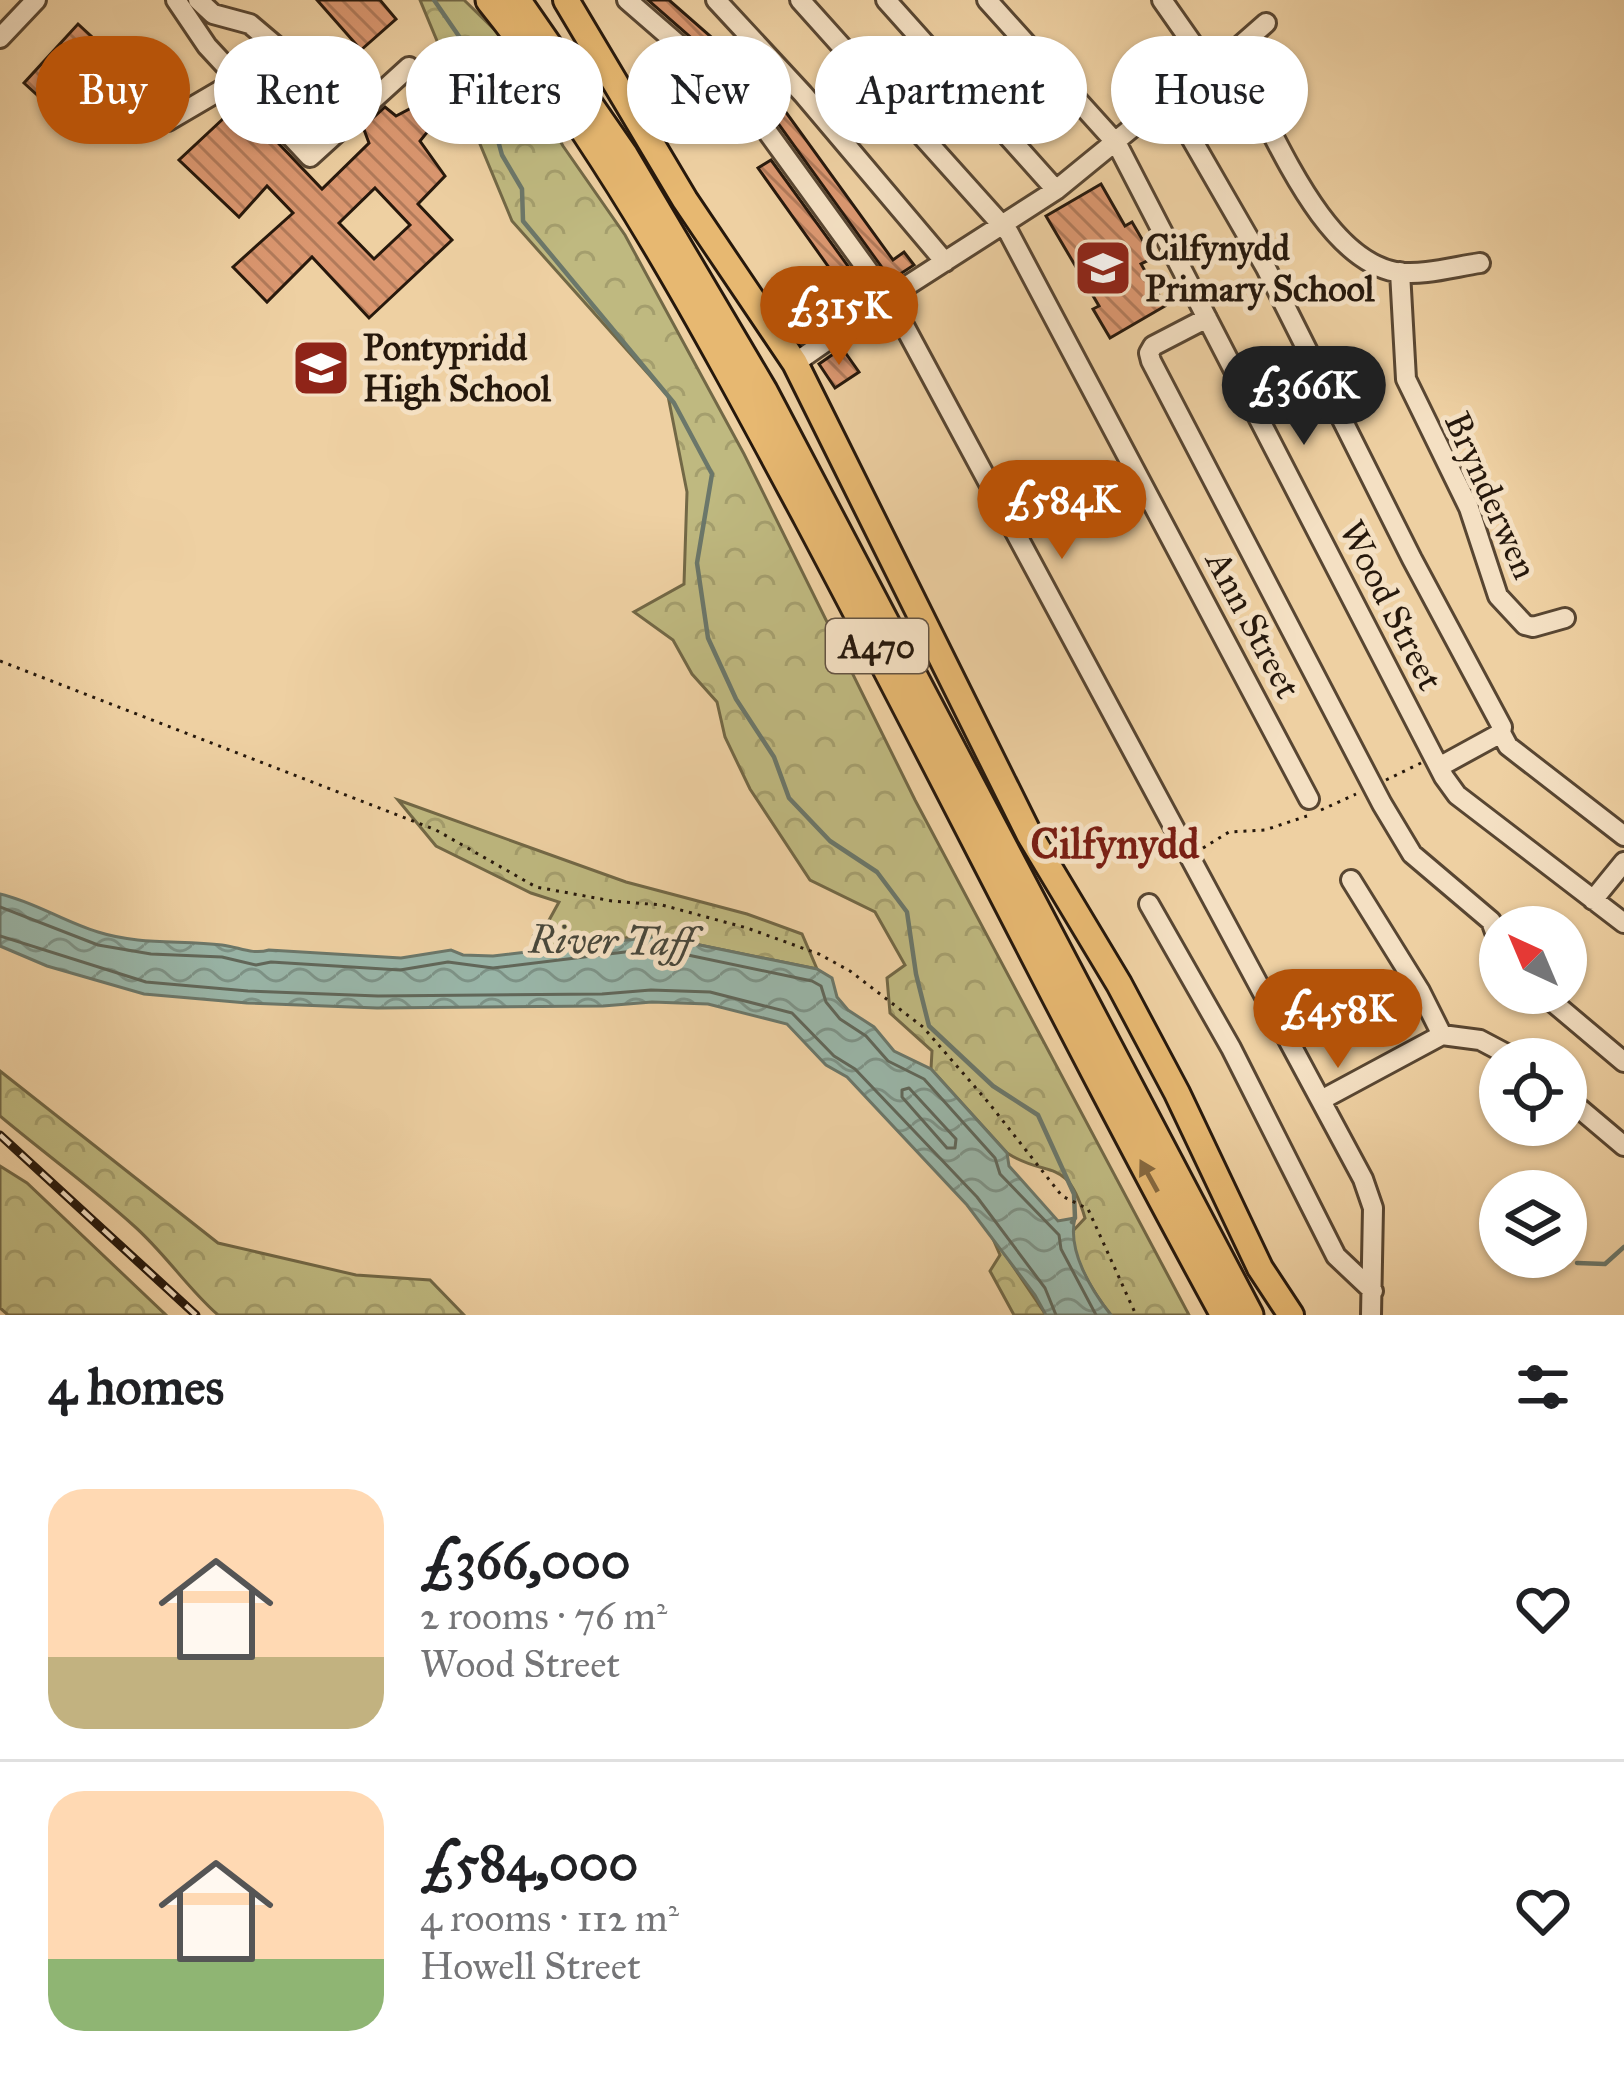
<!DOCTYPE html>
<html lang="en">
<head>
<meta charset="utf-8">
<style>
	:root { --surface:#fff; --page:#f6f6f6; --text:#202124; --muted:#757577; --line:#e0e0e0; --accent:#b45309 }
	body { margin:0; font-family:"IM FELL Great Primer",serif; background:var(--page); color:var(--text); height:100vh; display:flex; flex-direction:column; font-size:45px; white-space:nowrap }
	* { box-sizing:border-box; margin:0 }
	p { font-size:39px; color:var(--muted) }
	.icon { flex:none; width:66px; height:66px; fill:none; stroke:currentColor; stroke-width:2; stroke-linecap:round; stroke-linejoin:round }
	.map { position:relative; height:1315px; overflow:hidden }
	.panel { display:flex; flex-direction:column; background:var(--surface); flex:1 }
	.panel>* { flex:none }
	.hud { position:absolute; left:36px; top:36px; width:1554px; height:108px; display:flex; gap:24px }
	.needle { width:78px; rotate:316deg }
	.buttons { position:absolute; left:1479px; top:906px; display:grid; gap:24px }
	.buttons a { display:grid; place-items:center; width:108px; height:108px; border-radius:50%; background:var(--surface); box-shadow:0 3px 9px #0004; font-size:60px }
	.price { position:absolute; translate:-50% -102px; padding:0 27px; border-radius:42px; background:var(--accent); color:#fff; font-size:39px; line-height:78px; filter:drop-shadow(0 3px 6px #0008) }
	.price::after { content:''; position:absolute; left:50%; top:72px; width:36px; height:27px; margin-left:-18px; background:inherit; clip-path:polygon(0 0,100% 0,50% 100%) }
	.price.current { background:#222; color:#fff }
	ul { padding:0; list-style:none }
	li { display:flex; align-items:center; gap:36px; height:300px; padding:0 48px }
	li+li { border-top:3px solid var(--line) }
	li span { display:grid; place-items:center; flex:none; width:336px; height:240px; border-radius:36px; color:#555 }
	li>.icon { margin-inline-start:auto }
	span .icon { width:144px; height:144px; fill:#fffc; stroke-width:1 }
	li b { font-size:51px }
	h2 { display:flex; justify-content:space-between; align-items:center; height:144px; padding:0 48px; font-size:51px }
	.tag { padding:0 42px; border-radius:54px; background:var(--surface); box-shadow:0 3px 9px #0004; font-size:42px; line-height:108px }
	.tag.current { background:var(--accent); color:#fff }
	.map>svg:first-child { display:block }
</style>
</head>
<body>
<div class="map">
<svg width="1624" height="1315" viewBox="0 0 1624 1315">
	<defs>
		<pattern id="forest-crowns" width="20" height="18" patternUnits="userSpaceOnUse" patternTransform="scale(3)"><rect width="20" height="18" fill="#bfb980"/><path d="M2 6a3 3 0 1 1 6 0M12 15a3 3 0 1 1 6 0" fill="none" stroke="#a49e6d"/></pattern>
		<pattern id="water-waves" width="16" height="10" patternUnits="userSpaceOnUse" patternTransform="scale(3)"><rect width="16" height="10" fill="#99b6a9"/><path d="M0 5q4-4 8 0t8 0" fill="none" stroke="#7d9388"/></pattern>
		<pattern id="building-back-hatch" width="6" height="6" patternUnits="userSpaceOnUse" patternTransform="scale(3)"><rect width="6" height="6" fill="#db9770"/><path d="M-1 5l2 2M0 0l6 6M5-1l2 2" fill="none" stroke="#b17a5a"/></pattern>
	</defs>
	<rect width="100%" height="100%" fill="#eed0a2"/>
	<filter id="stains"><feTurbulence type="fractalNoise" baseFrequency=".00167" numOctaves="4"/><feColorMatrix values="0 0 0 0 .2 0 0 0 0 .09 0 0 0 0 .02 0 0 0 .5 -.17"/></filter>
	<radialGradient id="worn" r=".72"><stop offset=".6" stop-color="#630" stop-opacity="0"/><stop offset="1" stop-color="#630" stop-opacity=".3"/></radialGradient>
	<path fill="url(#forest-crowns)" stroke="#726846" stroke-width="3" d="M420,0h44l37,36 62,110 62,89 119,219 171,346 274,515h-78c-16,-20 -40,-58 -39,-83l13,-14c-19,-64 -36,-38 -78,-65l-76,-84 1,-18 -42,-38 -3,-35 18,-13 -30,-53 -65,-32 -60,-91 -25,-52 -8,-35 -25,-28 -19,-34 -39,-28 50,-28 3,-92 -19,-96 -156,-175z
		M398,800l228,82 121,32 55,20 15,35 -132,-27c-33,-15 -93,3 -131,7l-20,-14 14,-13 11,-20 -28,-9 -95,-47z
		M0,1071l218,172 138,32 74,5 34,35h-246c-31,-27 -53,-62 -85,-90 -42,-38 -89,-72 -133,-109z
		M0,1166l27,17 139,132h-158l-8,-7z
		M990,1232l56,83h-32l-24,-44 10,-16z"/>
	<path fill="url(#water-waves)" stroke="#6b776a" stroke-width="3" d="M0,894c35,8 64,28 98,38 41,13 83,8 124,13 17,2 30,10 47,5l132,8 50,-8 12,5 30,1 176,-21 16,7 132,27 15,9 5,19 11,13 26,17 20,24 37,18 76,84 2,13 49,55 17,-3c-8,32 16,72 36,97h-65l-11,-20 -68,-90 -120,-128 -21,-12 -39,-41 -79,-20 -56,-2 -49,4 -226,2 -130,-5 -103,-9 -97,-28 -47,-20z"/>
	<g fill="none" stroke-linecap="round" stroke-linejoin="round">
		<path stroke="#60675a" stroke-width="3" d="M0,907l98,38 53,9 71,3 34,8 15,-3 129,8 48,-8 45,6 173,-21 17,7 129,27 9,5 5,16 14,17 26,17 22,25 36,18 71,79 5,16 59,61 2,14 35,66
			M0,936l146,46 102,9 130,5 224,-2 49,-4 59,2 82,21 42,43 21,13 122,128 68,91 11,27
			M909,1088l47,51 -1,9h-8l-45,-51v-7z"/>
		<path stroke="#6b776a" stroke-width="4.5" d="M434,0l42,61 26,94 20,34 1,32 151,182 38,71 -15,89 11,75 28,61 38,58 15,41 41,43 47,31 30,40 9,62 13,52 64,60 45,29 36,79 1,24 -3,4
			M1577,1263l28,1 19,-17"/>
	</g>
	<path fill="url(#building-back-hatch)" stroke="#26180c" stroke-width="3" fill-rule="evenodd" d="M317,0h63l16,19 -35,31z
		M648,0h21l98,86 126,174 11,-8 10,13 -23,15 -132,-183z
		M78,24l38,35 -17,24 15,13 -34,38 -56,-51z
		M240,103l82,86 47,-46 -6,-16 22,-20 11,9 23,-12 14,21 -13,16 25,35 -27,28 34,36 -83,78 -57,-61 -45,45 -34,-35 60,-54 -26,-27 -28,31 -60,-57zM375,188l35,37 -36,34 -35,-36z
		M771,160l98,135 -14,9 -97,-136z
		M1101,184l24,42 7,-4 21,36 -12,6 24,42 -55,32 -17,-29 6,-3 -53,-90z
		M842,348l17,24 -24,16 -16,-24z"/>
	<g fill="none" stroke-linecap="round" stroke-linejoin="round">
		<g stroke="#584632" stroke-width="24">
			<path id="minor" d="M176,0l31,46 103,111 99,-90 36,51
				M198,0l15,14 37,10 105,89
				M627,0l121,105 145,200 470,874 10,29 -2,107
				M716,0l87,94 142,168
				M800,0l209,233 300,566
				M886,0l170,190
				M987,0l130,144 327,633 13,18 167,128
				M1162,0l49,70
				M0,38l36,-38
				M1217,66l49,-43
				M125,69l43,52 70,-41
				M1168,98l98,170 146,291 90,168 -1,6 -62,34
				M1400,272l6,107 63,129 29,88 27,29 8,2 32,-9
				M1207,318l-54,28 -4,7 2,8 231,443 30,50 79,67 9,25
				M795,363l93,-65 168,-108 126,-103 35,-21 15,2 12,12c34,60 80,179 152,192 27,4 57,-5 84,-9
				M1501,733l7,13 116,90
				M1351,880l69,111 22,44
				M1593,900l31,-38
				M1149,904l82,144 105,208 37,35
				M1542,993l82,69
				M1566,1097l58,49
				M1323,1099l119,-64 38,5 36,19"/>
		</g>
		<g stroke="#26180c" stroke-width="30">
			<path id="major" d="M566,0l119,200 110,163 234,471 90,150 58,109 83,175 31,47"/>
		</g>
		<g stroke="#26180c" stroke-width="33">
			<path id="highway" d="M490,0c126,157 223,341 318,518 141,265 273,534 417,797
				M516,0l108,156 139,235 486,924"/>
		</g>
		<path stroke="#26180c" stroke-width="3" stroke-dasharray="3 6" stroke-linecap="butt" d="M0,661l436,169 100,57 76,14 50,4 85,23 72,26 31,17 73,56 65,75 74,94 26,13 48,106
			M1386,780l35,-17
			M1321,810l35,-16
			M1203,848l26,-16 36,-2 42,-14"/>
		<use href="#minor" stroke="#f4e0c3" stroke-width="18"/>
		<use href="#major" stroke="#e7b871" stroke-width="24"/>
		<use href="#highway" stroke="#e7b871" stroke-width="27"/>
		<g stroke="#26180c" stroke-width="9">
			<path id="rail" d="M0,1135l196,180"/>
		</g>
		<use href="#rail" stroke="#f4e0c3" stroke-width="4.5" stroke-dasharray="14" stroke-linecap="butt"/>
	</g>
	<defs><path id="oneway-solid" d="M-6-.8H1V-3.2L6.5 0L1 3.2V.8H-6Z" transform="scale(3)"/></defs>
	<use fill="#86683e" href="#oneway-solid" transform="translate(1149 1176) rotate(-119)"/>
	<defs>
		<g id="school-square" transform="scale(3)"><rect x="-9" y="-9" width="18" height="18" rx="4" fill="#8f2418" stroke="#f4e0c3"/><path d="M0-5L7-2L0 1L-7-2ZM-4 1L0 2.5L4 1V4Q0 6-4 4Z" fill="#fff"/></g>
	</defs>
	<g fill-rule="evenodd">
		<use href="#school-square" x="1103" y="268"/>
		<use href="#school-square" x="321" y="368"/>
	</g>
	<g text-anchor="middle" stroke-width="10" stroke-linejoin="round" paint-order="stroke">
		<rect fill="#f4e0c3" stroke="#645443" stroke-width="3" x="826" y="619" width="102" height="54" rx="9"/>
		<g font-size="33" font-weight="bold" fill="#26180c">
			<text x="877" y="658">A470</text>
		</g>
		<g font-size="36" font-weight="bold" fill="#26180c" stroke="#f4e0c3" text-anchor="start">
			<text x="1145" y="260">Cilfynydd<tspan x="1145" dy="41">Primary School</tspan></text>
			<text x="363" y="360">Pontypridd<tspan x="363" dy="41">High School</tspan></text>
		</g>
		<g font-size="36" fill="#26180c" stroke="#f4e0c3">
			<text transform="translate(1492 495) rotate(66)" y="13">Brynderwen</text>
			<text transform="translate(1392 605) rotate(63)" y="13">Wood Street</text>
			<text transform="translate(1254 624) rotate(62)" y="13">Ann Street</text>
		</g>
		<g font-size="39" font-style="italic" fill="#48473b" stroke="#f4e0c3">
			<text transform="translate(611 940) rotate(1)" y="14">River Taff</text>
		</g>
		<g font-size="42" font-weight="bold" fill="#7a1f14" stroke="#f4e0c3">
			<text x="1115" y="858">Cilfynydd</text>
		</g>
	</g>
	<rect width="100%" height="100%" filter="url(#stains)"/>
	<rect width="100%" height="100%" fill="url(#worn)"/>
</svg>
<div class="buttons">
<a><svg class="needle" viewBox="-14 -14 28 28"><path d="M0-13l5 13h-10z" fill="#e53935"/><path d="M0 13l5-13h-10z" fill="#757577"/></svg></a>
<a><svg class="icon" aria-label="locate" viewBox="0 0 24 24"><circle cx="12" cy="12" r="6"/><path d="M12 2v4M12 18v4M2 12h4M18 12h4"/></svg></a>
<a><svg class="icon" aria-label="layers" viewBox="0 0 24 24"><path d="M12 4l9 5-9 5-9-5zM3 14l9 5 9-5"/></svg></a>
</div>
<b class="price" style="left:839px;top:368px">£315K</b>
<b class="price current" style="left:1304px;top:448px">£366K</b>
<b class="price" style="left:1062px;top:562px">£584K</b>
<b class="price" style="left:1338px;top:1071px">£458K</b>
<div class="hud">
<a class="tag current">Buy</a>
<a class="tag">Rent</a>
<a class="tag">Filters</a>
<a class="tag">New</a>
<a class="tag">Apartment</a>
<a class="tag">House</a>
</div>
</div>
<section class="panel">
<h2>4 homes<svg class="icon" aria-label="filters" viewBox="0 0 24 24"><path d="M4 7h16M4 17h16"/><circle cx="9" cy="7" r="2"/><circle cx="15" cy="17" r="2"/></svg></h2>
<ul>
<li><span style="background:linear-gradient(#ffd9b3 70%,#c2b280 0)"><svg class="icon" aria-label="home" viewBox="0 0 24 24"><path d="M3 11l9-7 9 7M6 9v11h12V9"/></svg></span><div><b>£366,000</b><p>2 rooms · 76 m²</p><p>Wood Street</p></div><svg class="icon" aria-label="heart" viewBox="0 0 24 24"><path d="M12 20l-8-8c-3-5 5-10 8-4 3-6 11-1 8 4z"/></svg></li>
<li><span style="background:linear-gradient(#ffd9b3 70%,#8fb573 0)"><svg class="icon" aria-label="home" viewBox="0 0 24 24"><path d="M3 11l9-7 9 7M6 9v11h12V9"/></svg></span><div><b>£584,000</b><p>4 rooms · 112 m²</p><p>Howell Street</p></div><svg class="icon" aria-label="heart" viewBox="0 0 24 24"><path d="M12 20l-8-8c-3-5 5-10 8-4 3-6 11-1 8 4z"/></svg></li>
</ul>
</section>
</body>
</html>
